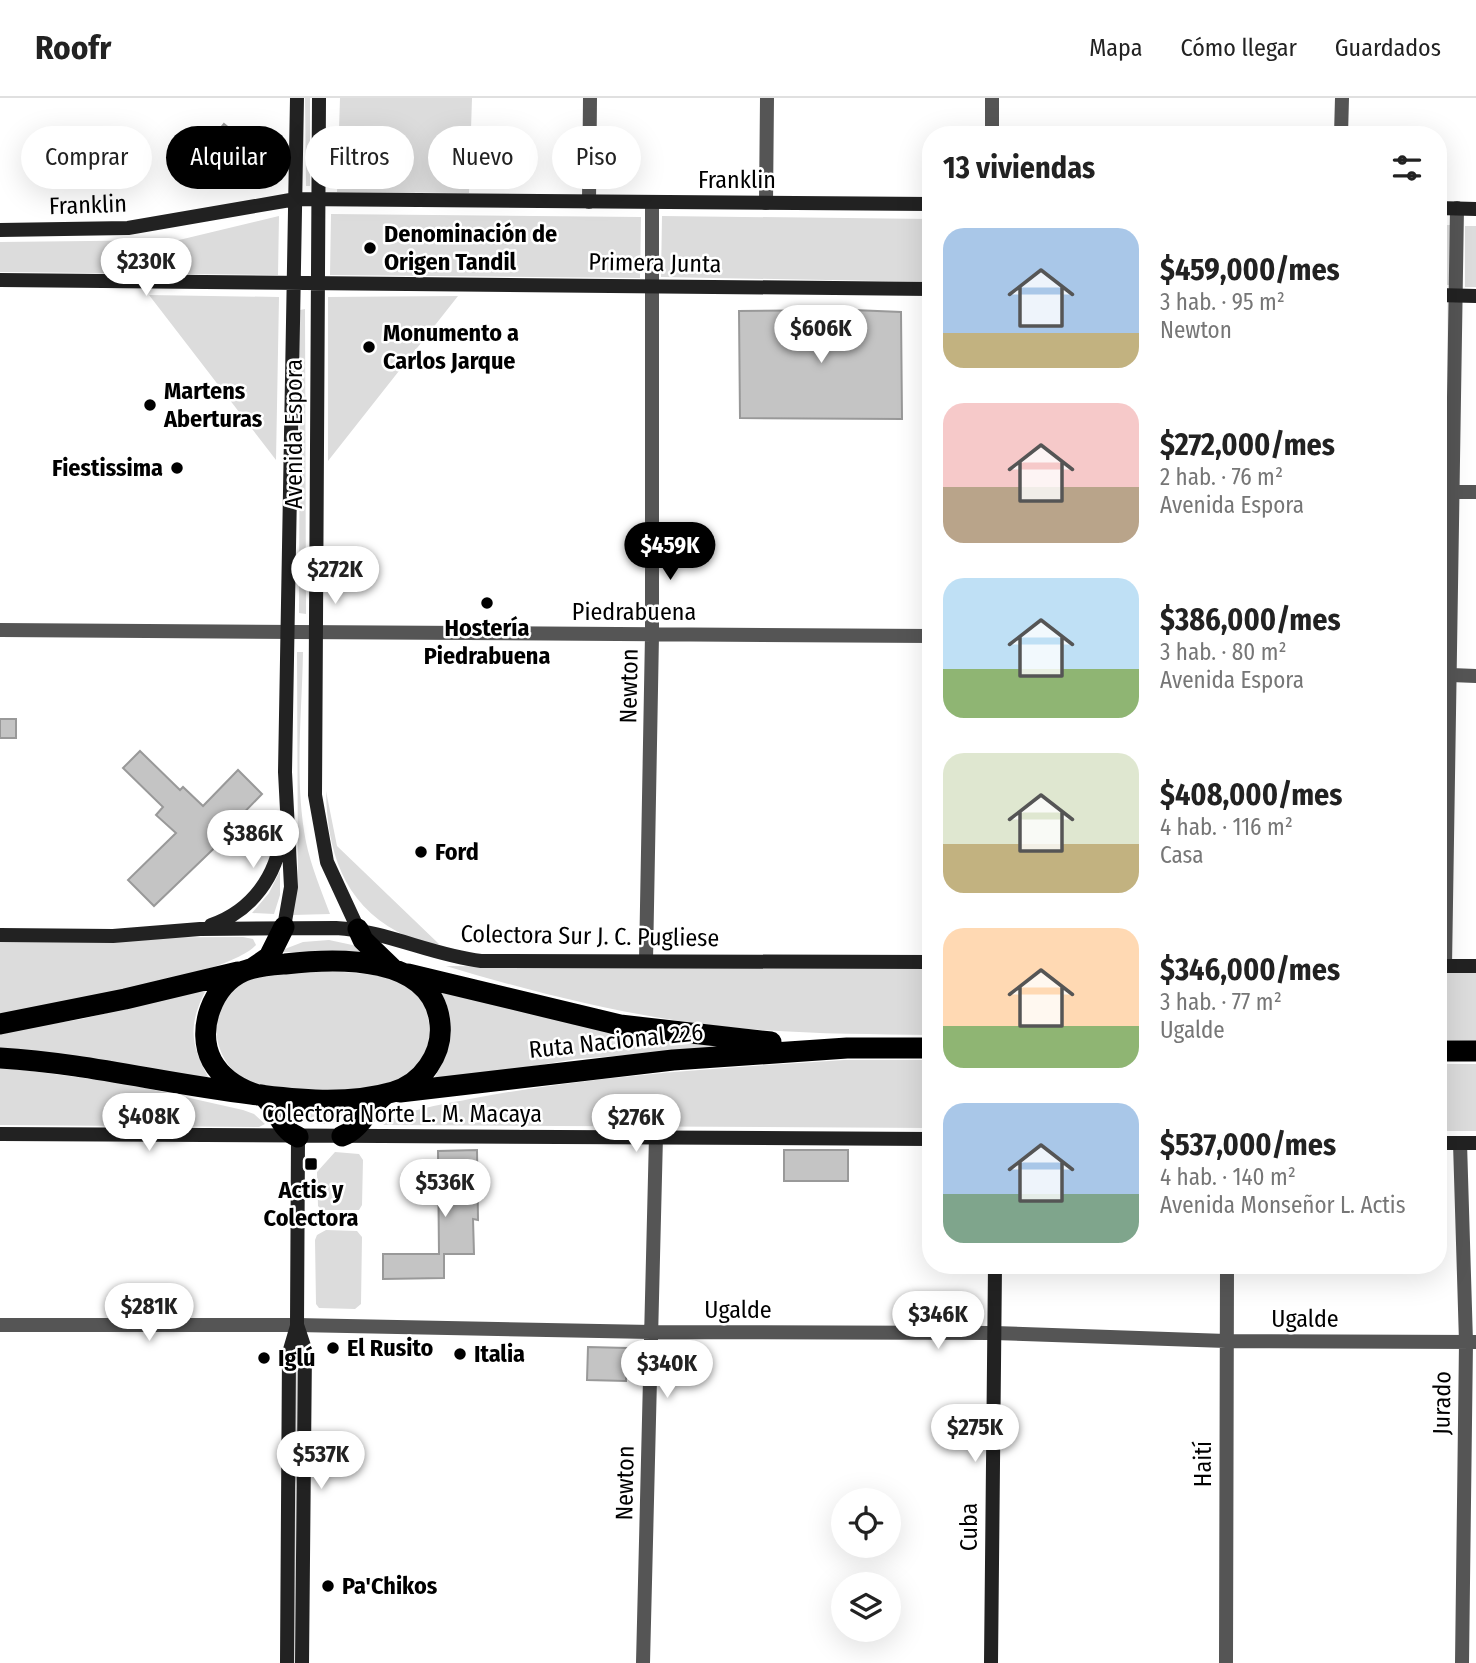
<!DOCTYPE html>
<html lang="es">
<head>
<meta charset="utf-8">
<style>
	:root { --surface:#fff; --page:#f2f2f2; --text:#222; --muted:#767676; --line:#e0e0e0; --accent:#000 }
	body { margin:0; font-family:"Fira Sans Condensed",sans-serif; background:var(--page); color:var(--text); height:100vh; display:flex; flex-direction:column; font-size:26px; white-space:nowrap }
	* { box-sizing:border-box; margin:0 }
	p { font-size:23px; color:var(--muted) }
	.icon { flex:none; width:38px; height:38px; fill:none; stroke:currentColor; stroke-width:2; stroke-linecap:round; stroke-linejoin:round }
	.map { position:relative; flex:1; overflow:hidden }
	.sheet { position:absolute; left:922px; top:28px; width:525px; height:1148px; display:flex; flex-direction:column; background:var(--surface); border-radius:28px; box-shadow:0 7px 28px #0002 }
	.sheet>* { flex:none }
	.guide { position:absolute; left:21px; top:28px; width:665px; height:63px; display:flex; gap:14px }
	.controls { position:absolute; left:831px; top:1390px; display:grid; gap:14px }
	.controls a { display:grid; place-items:center; width:70px; height:70px; border-radius:50%; background:var(--surface); box-shadow:0 7px 28px #0002; font-size:35px }
	.price { position:absolute; translate:-50% -60px; padding:0 16px; border-radius:24px; background:#fff; color:#222; font-size:23px; line-height:46px; filter:drop-shadow(0 2px 4px #0008) }
	.price::after { content:''; position:absolute; left:50%; top:42px; width:21px; height:16px; margin-left:-10px; background:inherit; clip-path:polygon(0 0,100% 0,50% 100%) }
	.price.current { background:var(--accent); color:#fff }
	ul { padding:0; list-style:none }
	li { display:flex; align-items:center; gap:21px; height:175px; padding:0 21px }
	li span { display:grid; place-items:center; flex:none; width:196px; height:140px; border-radius:21px; color:#555 }
	li>.icon { margin-inline-start:auto }
	span .icon { width:84px; height:84px; fill:#fffc; stroke-width:1 }
	li b { font-size:30px }
	h2 { display:flex; justify-content:space-between; align-items:center; height:84px; padding:0 21px; font-size:30px }
	.chip { padding:0 24px; border-radius:32px; background:var(--surface); box-shadow:0 7px 28px #0002; font-size:24px; line-height:63px }
	.chip.current { background:var(--accent); color:#fff }
	header { display:flex; align-items:center; gap:42px; box-sizing:border-box; height:98px; padding:0 35px; background:var(--surface); border-bottom:2px solid var(--line) }
	header strong { font-size:33px }
	nav { display:flex; gap:38px; margin-inline-start:auto; font-size:24px }
	.map>svg:first-child { display:block }
</style>
</head>
<body>
<header>
<strong>Roofr</strong>
<nav><a>Mapa</a><a>Cómo llegar</a><a>Guardados</a></nav>
</header>
<div class="map">
<svg width="1476" height="1565" viewBox="0 0 1476 1565">
	<rect width="100%" height="100%" fill="#fff"/>
	<path fill="#dcdcdc" d="M305,0h5v88h-4z
		M340,0h132l-3,95 -132,-1z
		M331,116l310,3 -1,61 -310,-3z
		M279,118l-1,59 -278,-3v-30l179,-2z
		M662,118l269,3v63l-270,-5z
		M1439,127h11l-1,60h-10z
		M1465,128h11v61h-11z
		M149,197l130,2 -3,163z
		M458,198l-130,165v-164z
		M305,211l1,305 -7,-1 1,-303z
		M1439,407v249h-1z
		M297,554h6c-1,62 -9,128 3,190 5,24 15,48 24,72l-38,1 6,-31z
		M326,693l11,55 102,98c-13,2 -30,-6 -41,-12 -55,-29 -71,-82 -72,-141z
		M280,773v24l-6,19 -22,-1 17,-20z
		M243,839l10,2 3,6c-29,32 -206,59 -256,69v-76z
		M329,842l28,6 12,7 -92,-1 26,-10z
		M446,868l485,3v66c-76,-1 -154,-1 -230,-11 -86,-11 -172,-33 -255,-58z
		M329,873c22,2 47,2 68,10 42,15 43,79 4,98 -34,16 -119,18 -153,2 -38,-18 -45,-79 -4,-99 25,-12 58,-9 85,-11z
		M1439,874h37v69l-37,-1z
		M437,888l309,60 -170,13 -145,24c21,-32 28,-64 6,-97z
		M207,890c-21,40 -16,58 5,96l-212,-34v-18l82,-13z
		M844,962h87v68l-548,-3c24,-17 64,-21 92,-27 122,-23 245,-30 369,-38z
		M1439,966h37v67h-37z
		M0,969l123,16 120,27 11,4 11,10 -6,3 -259,-2z
		M285,1012l72,2c-23,17 -50,15 -72,-2z
		M335,1054l24,2 4,6 -1,45 -3,5h-37l-4,-4 -1,-34z
		M326,1132l31,1 5,6 -1,67 -6,5 -36,-1 -3,-4 -1,-64 2,-5z
		M292,1257h6l-3,308h-6z"/>
	<path fill="#c4c4c4" stroke="#999" stroke-width="2" d="M224,26l43,35 -16,19 -43,-35z
		M853,212l48,2 1,107 -162,-1 -1,-107z
		M0,621h16v19h-16z
		M140,653l40,39 3,-3 20,19 35,-36 24,24 -35,36 3,3 -76,73 -26,-26 48,-47 -20,-18 7,-8 -40,-39z
		M477,1052l1,70 -5,-1 1,35h-30v24l-61,1v-25h56l-1,-103z
		M784,1052h64v31h-64z
		M588,1249l39,1 -1,33 -39,-1z"/>
	<g fill="none" stroke-linecap="round" stroke-linejoin="round">
		<path stroke="#555" stroke-width="14" d="M992,37v-37
			M1341,37l1,-37
			M589,104l1,-104
			M766,105l1,-105
			M1438,394h38
			M0,532l931,6
			M1451,577l25,1
			M646,863l6,-326v-433
			M1445,868l12,-758
			M1460,1045l6,199 -4,321
			M0,1227h297l354,7 343,1 232,8 250,1
			M643,1565l13,-527
			M1226,1565l1,-398"/>
		<path stroke="#222" stroke-width="14" d="M319,0l-4,697 12,67 31,67
			M1438,110l38,1
			M0,132l128,-2 168,-29 635,5
			M0,182l931,9
			M1438,197l38,1
			M211,827c41,-14 66,-49 71,-92
			M284,829l7,-40 -6,-115 12,-674
			M0,837l113,1 87,-7 136,-1c50,3 95,27 145,33l450,1
			M1438,868h38
			M0,1036l931,5
			M298,1039l-1,188 8,24 -3,314
			M1438,1045h38
			M287,1565l2,-310 8,-27
			M991,1565l4,-398"/>
		<path stroke="#000" stroke-width="21" d="M358,831l5,11 30,29
			M253,870l16,-11 15,-30
			M408,876l212,51 151,17
			M0,926l125,-25 113,-27
			M1438,953h38
			M0,960c85,5 167,26 251,36 46,6 97,11 142,-2 29,-8 50,-38 47,-68 -6,-70 -104,-66 -155,-60 -13,1 -29,2 -41,7 -32,14 -48,59 -32,90 10,18 27,28 46,34
			M400,994l273,-32 174,-12h84
			M262,997c16,12 17,34 36,42
			M342,1038c19,-6 27,-31 44,-42"/>
	</g>
	<g fill="#000" stroke="#fff" stroke-width="2.5">
		<circle cx="370" cy="150" r="7"/>
		<circle cx="369" cy="249" r="7"/>
		<circle cx="150" cy="307" r="7"/>
		<circle cx="177" cy="370" r="7"/>
		<circle cx="487" cy="505" r="7"/>
		<circle cx="421" cy="754" r="7"/>
		<rect x="304" y="1059" width="14" height="14" rx="3.5"/>
		<circle cx="333" cy="1250" r="7"/>
		<circle cx="460" cy="1256" r="7"/>
		<circle cx="264" cy="1260" r="7"/>
		<circle cx="328" cy="1488" r="7"/>
	</g>
	<g text-anchor="middle" stroke-width="5" stroke-linejoin="round" paint-order="stroke">
		<g font-size="24" fill="#000" stroke="#fff">
			<text x="737" y="90">Franklin</text>
			<text transform="translate(88 107) rotate(-2)" y="8">Franklin</text>
			<text transform="translate(655 165) rotate(1)" y="8">Primera Junta</text>
			<text transform="translate(294 336) rotate(-90)" y="8">Avenida Espora</text>
			<text x="634" y="522">Piedrabuena</text>
			<text transform="translate(629 588) rotate(-89)" y="8">Newton</text>
			<text transform="translate(590 838) rotate(1)" y="8">Colectora Sur J. C. Pugliese</text>
			<text transform="translate(616 943) rotate(-6)" y="8">Ruta Nacional 226</text>
			<text x="402" y="1024">Colectora Norte L. M. Macaya</text>
			<text x="738" y="1220">Ugalde</text>
			<text x="1305" y="1229">Ugalde</text>
			<text transform="translate(1442 1305) rotate(-89)" y="8">Jurado</text>
			<text transform="translate(1203 1366) rotate(-90)" y="8">Haití</text>
			<text transform="translate(625 1385) rotate(-89)" y="8">Newton</text>
			<text transform="translate(969 1429) rotate(-90)" y="8">Cuba</text>
		</g>
		<g font-size="24" font-weight="bold" fill="#000" stroke="#fff" text-anchor="start">
			<text x="384" y="144">Denominación de<tspan x="384" dy="28">Origen Tandil</tspan></text>
			<text x="383" y="243">Monumento a<tspan x="383" dy="28">Carlos Jarque</tspan></text>
			<text x="164" y="301">Martens<tspan x="164" dy="28">Aberturas</tspan></text>
			<text x="163" y="378" text-anchor="end">Fiestissima</text>
			<text x="487" y="538" text-anchor="middle">Hostería<tspan x="487" dy="28">Piedrabuena</tspan></text>
			<text x="435" y="762">Ford</text>
			<text x="311" y="1100" text-anchor="middle">Actis y<tspan x="311" dy="28">Colectora</tspan></text>
			<text x="347" y="1258">El Rusito</text>
			<text x="474" y="1264">Italia</text>
			<text x="278" y="1268">Iglú</text>
			<text x="342" y="1496">Pa'Chikos</text>
		</g>
	</g>
</svg>
<div class="controls">
<a><svg class="icon" aria-label="locate" viewBox="0 0 24 24"><circle cx="12" cy="12" r="6"/><path d="M12 2v4M12 18v4M2 12h4M18 12h4"/></svg></a>
<a><svg class="icon" aria-label="layers" viewBox="0 0 24 24"><path d="M12 4l9 5-9 5-9-5zM3 14l9 5 9-5"/></svg></a>
</div>
<b class="price" style="left:146px;top:200px">$230K</b>
<b class="price" style="left:821px;top:267px">$606K</b>
<b class="price current" style="left:670px;top:484px">$459K</b>
<b class="price" style="left:335px;top:508px">$272K</b>
<b class="price" style="left:253px;top:772px">$386K</b>
<b class="price" style="left:149px;top:1055px">$408K</b>
<b class="price" style="left:636px;top:1056px">$276K</b>
<b class="price" style="left:445px;top:1121px">$536K</b>
<b class="price" style="left:149px;top:1245px">$281K</b>
<b class="price" style="left:938px;top:1253px">$346K</b>
<b class="price" style="left:667px;top:1302px">$340K</b>
<b class="price" style="left:975px;top:1366px">$275K</b>
<b class="price" style="left:321px;top:1393px">$537K</b>
<div class="guide">
<a class="chip">Comprar</a>
<a class="chip current">Alquilar</a>
<a class="chip">Filtros</a>
<a class="chip">Nuevo</a>
<a class="chip">Piso</a>
</div>
<section class="sheet">
<h2>13 viviendas<svg class="icon" aria-label="filters" viewBox="0 0 24 24"><path d="M4 7h16M4 17h16"/><circle cx="9" cy="7" r="2"/><circle cx="15" cy="17" r="2"/></svg></h2>
<ul>
<li><span style="background:linear-gradient(#a9c7e8 75%,#c2b280 0)"><svg class="icon" aria-label="home" viewBox="0 0 24 24"><path d="M3 11l9-7 9 7M6 9v11h12V9"/></svg></span><div><b>$459,000/mes</b><p>3 hab. · 95 m²</p><p>Newton</p></div></li>
<li><span style="background:linear-gradient(#f6c9c9 60%,#b9a48a 0)"><svg class="icon" aria-label="home" viewBox="0 0 24 24"><path d="M3 11l9-7 9 7M6 9v11h12V9"/></svg></span><div><b>$272,000/mes</b><p>2 hab. · 76 m²</p><p>Avenida Espora</p></div></li>
<li><span style="background:linear-gradient(#bfe0f5 65%,#8fb573 0)"><svg class="icon" aria-label="home" viewBox="0 0 24 24"><path d="M3 11l9-7 9 7M6 9v11h12V9"/></svg></span><div><b>$386,000/mes</b><p>3 hab. · 80 m²</p><p>Avenida Espora</p></div></li>
<li><span style="background:linear-gradient(#dfe7d0 65%,#c2b280 0)"><svg class="icon" aria-label="home" viewBox="0 0 24 24"><path d="M3 11l9-7 9 7M6 9v11h12V9"/></svg></span><div><b>$408,000/mes</b><p>4 hab. · 116 m²</p><p>Casa</p></div></li>
<li><span style="background:linear-gradient(#ffd9b3 70%,#8fb573 0)"><svg class="icon" aria-label="home" viewBox="0 0 24 24"><path d="M3 11l9-7 9 7M6 9v11h12V9"/></svg></span><div><b>$346,000/mes</b><p>3 hab. · 77 m²</p><p>Ugalde</p></div></li>
<li><span style="background:linear-gradient(#a9c7e8 65%,#7fa58c 0)"><svg class="icon" aria-label="home" viewBox="0 0 24 24"><path d="M3 11l9-7 9 7M6 9v11h12V9"/></svg></span><div><b>$537,000/mes</b><p>4 hab. · 140 m²</p><p>Avenida Monseñor L. Actis</p></div></li>
</ul>
</section>
</div>
</body>
</html>
